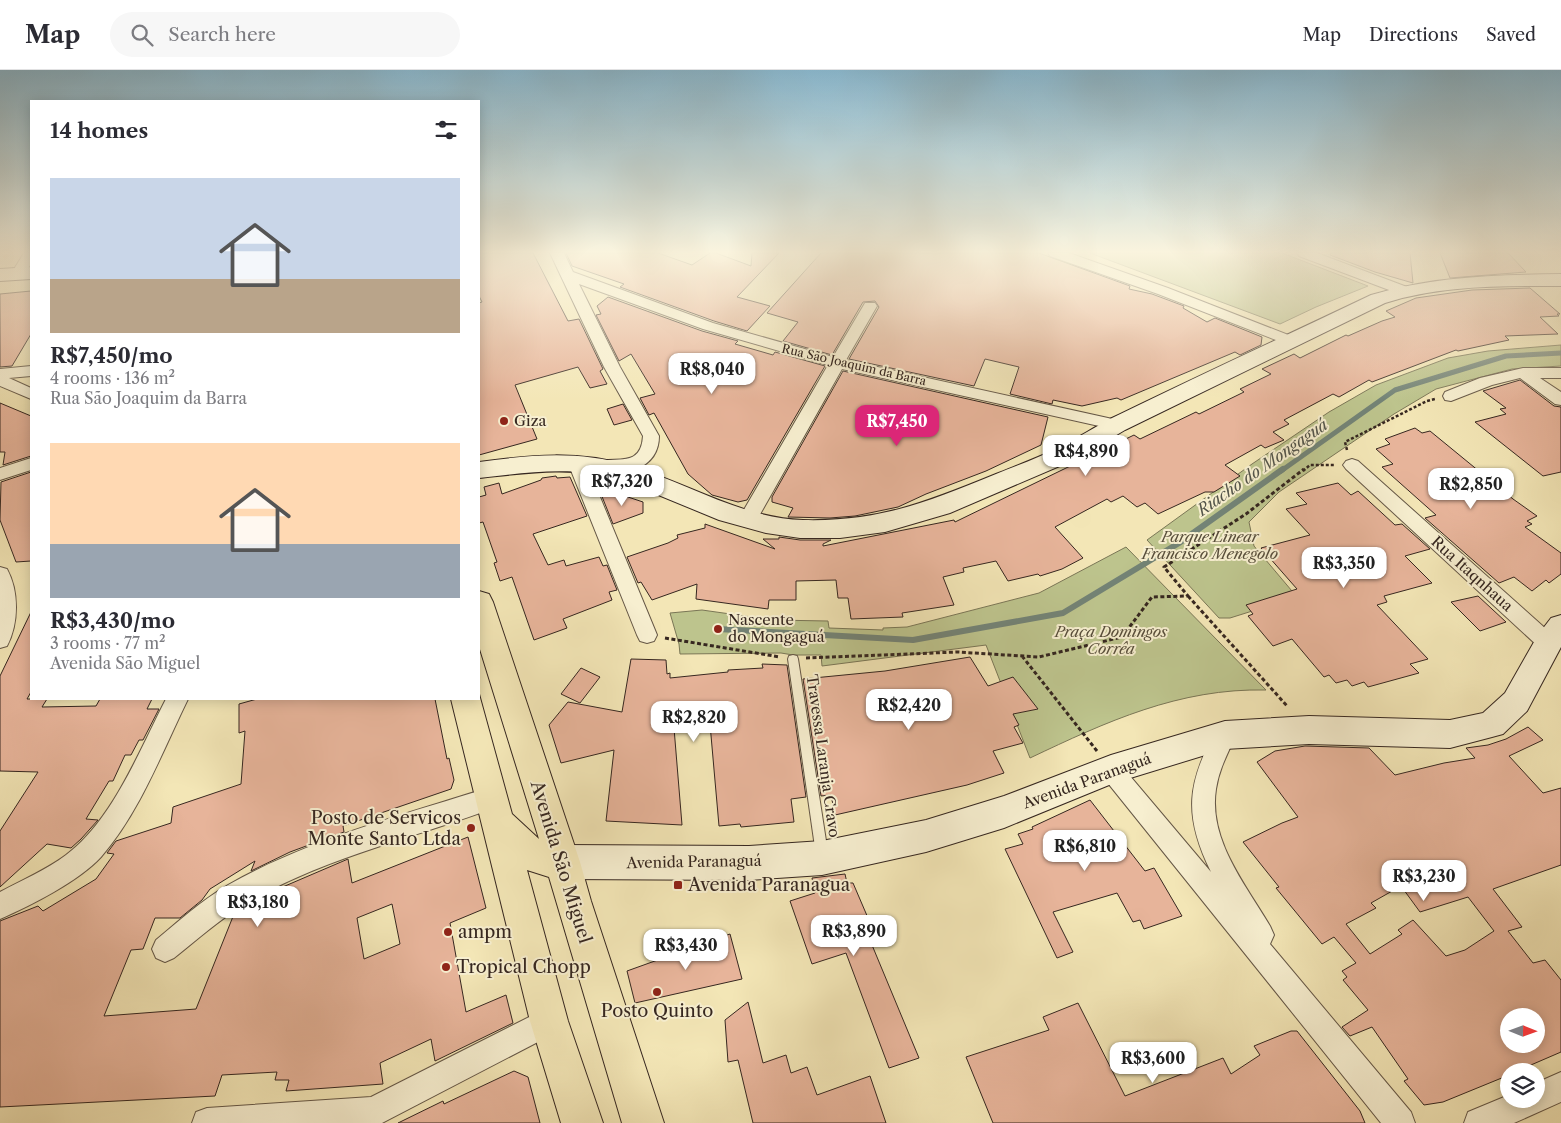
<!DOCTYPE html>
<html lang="en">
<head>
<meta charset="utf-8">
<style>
	:root { --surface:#fff; --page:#f7f7f7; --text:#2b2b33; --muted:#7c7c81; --line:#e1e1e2; --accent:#db2777 }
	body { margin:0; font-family:"Libre Caslon Text",serif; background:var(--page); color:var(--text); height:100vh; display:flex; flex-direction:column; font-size:19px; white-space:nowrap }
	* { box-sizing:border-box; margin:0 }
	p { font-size:16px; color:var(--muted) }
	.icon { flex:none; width:28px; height:28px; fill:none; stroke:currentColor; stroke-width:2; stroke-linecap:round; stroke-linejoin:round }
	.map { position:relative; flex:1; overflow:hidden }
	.side { position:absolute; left:30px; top:30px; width:450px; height:600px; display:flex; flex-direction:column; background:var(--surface); border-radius:0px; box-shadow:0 2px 12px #0003 }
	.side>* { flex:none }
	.needle { width:32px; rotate:91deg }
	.fabs { position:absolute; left:1500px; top:938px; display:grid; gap:10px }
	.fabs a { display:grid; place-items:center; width:45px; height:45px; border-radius:50%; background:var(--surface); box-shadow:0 2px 12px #0003; font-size:25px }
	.price { position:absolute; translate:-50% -42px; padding:0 11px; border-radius:10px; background:#fff; color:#222; font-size:16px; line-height:32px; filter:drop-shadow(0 1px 2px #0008) }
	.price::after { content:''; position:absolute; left:50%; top:30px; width:15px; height:11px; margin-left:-8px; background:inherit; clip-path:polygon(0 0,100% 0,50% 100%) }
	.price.on { background:var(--accent); color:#fff }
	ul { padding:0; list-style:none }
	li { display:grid; align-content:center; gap:10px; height:265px; padding:0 20px }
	li span { display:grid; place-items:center; height:155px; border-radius:0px; color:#555 }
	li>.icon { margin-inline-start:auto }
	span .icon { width:90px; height:90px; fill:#fffc; stroke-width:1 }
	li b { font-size:21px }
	h2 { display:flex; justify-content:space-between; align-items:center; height:60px; padding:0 20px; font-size:21px }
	header { display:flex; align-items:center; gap:30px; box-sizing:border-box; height:70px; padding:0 25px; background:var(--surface); border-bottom:1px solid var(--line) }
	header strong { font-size:24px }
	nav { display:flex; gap:28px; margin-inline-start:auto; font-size:18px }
	.search { width:350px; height:45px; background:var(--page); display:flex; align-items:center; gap:12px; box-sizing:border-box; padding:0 18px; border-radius:28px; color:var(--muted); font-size:19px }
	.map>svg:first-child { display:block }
</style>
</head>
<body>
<header>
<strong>Map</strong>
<div class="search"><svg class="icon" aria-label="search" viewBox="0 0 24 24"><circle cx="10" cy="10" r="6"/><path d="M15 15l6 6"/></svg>Search here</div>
<nav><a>Map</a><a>Directions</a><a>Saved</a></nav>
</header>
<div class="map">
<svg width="1561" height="1053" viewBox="0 0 1561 1053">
	<rect width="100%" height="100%" fill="#f3e6b6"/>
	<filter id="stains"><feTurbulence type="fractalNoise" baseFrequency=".004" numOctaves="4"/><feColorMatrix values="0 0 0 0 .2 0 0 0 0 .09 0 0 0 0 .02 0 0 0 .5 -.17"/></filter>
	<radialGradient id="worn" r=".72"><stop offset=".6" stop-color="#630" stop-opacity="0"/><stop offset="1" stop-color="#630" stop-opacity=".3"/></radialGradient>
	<path fill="#bdc48d" stroke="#7a7656" d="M1090,183h192l86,33 -52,21 -36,17z
		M1561,275v21l-49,3 -76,20 -42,25 -115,78 -30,30 5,24 43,51 -67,21h-11l-72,-78 105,-76 77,-52 47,-27 72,-27 40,-7z
		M1126,477l140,143c-87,-2 -160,32 -236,68l-44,-113 -164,21 -1,-11h-28l-12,-2 -101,1 -1,-10 -9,-31 32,-3 71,10 55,1 1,7 54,2v-2l24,-1 132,-34z"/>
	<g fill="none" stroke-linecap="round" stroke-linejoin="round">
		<path stroke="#738376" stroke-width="5" d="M1281,401l114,-81 111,-34 55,-3"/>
		<path stroke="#738376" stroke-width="6" d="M718,559l195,11 150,-27 116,-70 104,-74"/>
	</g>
	<path fill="#e7b49a" stroke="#362720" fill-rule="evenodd" d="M479,183h54l35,68 11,-2 24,50 -3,2 7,13 -17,4 -12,-21 -63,18 22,54 -58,16v-152l3,-1 -3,-6z
		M566,183h92l34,12 18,-12h6l35,13 1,-13h27l-42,44 33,9 -23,25 -33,-10 -94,-34 4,-3 -52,-18z
		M821,183h218l91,33 -1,3 23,5 32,12 -1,2 24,14 8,-4 47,19 -1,8 -21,10 -5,-3 -114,48 -4,-2 -35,8 -29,-6 -1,4 -42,-10 9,-27 -34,-8 -11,27 -125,-27 30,-52 -4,-6 -12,1 -31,53 -49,-14 15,-19 -31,-9z
		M1331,183h79l3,30 -38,-11 -45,-17z
		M1440,183h68l18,19 -76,6z
		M1530,218l30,26h-3l2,2 -19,1 18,17 -53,2 4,4 -51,11 -2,-1 -84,32 -3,-2 -30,17 -6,-3 -49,26 5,4 -16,8 11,8 -19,8 -4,-3 -36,20 15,11 -26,16h-9l-47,22 -13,-11 -8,4 -14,-11 -12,6 -4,-3 -52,28 28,31 -21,11 -22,7 -2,-2 -30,7 -12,-20 -33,7 1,4 -21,5 11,28 -52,8 1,4 -52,2 -3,-21h-10l-2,-18 -40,1v19h-27l-1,9 -72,-10 1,-15 -45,16 -11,-18 -3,1 -11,-26 41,-14 10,-5 -1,-3 28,-7v-4l70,25 -12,-10h16v-2l21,3h31l-8,4v2l131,-26 1,2 179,-87 6,4 56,-27 3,2 45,-22 -4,-3 31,-15 -9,-5 32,-15 6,4 46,-23 2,1 34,-15 13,-4 -9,-6 30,-13 56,-8z
		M31,221v43l-19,32 -12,1v-73z
		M608,227l94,34 36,10 -3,3 38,11 2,-3 50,14 -78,134 -9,2 -26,-7 -24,-21 -34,-61 -5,2 -9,-17 15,-4 -24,-40 -12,7 -23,-46 5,-1 -4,-8z
		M843,301l205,46 -7,28 -55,26 -60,23 -28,13 -43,9 -25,2 -42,-1 5,-9 -21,-6v-5z
		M1520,310l34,26 7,1v65l-18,4 -68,-54 31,-8 -6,-5 6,-1 -23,-17z
		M0,333l31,13v40l-28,9 2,-13h-5z
		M623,334l9,16 -18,5 -7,-16z
		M1415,358l7,5 8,-2 83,68 24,17 -10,5 5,3 -7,3 36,26v21l-12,9 -3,-3 -14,11 -18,-14 -15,6 -74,-65 11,-3 -54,-48 11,-3 -17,-15 14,-5 -5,-5z
		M31,402v89l-15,1 -16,-42 1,-38z
		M556,406l1,2 13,-1 17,39 -54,18 15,31 16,-5 2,6 33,-9 4,9 4,-1 10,25 -8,2 3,8 -49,19 4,9 -33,12 -22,-63 -12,4 -6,-18 3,-1 -14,-40 -4,1v-26l7,-2 -2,-8 15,-4 3,11 39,-14 1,-2z
		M1338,413l13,12 7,-4 37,34 7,-1 28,25 -25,7 27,27 -48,13 3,6 -10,3 51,54 -18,5 9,9 -51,14 -4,-5 -12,4 -5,-6 -11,3 -7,-8 -5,2 -32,-38 -19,7 -25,-30 5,-2 -7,-9 51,-16 -36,-41 49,-13 -24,-26 21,-5 -11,-11z
		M606,422l16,7 3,-3 18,6v11l-30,11 -12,-30z
		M1478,526l28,26 -26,9 -29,-29z
		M31,542v80l-4,7h20l-5,8 54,-1 4,-7h52l-5,10h12l-16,31h-4l-8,15h-6l-12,26h-4l-23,38 12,1 -17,19 -10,9 -24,-4 -47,43v-56l38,-59 -38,-1v-95z
		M970,587l18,29 25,-9 25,32 -25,5 6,11 -5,2 9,16 -30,8 11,22 -37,12 -132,30 -4,-20 -10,1 -18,-117 82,-8z
		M631,589l35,1 1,14 3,-1v5l58,-6v-2l35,-2 -1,-4 25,1 19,132 -15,2 3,23 -53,5 -1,-3 -21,2 -9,-102 -36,4 8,97 -76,-4 8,-71 -53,13 -12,-38 19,-23 54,10z
		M581,598l19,9 -20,26 -19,-9z
		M257,629h178l12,60 2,-1 5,22 -3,9 -108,37 1,6 -54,20 -39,19 4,-10 -45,28 -8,11 -22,18h-25l-12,31 -12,1 -27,66 92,-7 38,-95 44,-25 70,-30 4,24 116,-46 18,71 -36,15 16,89 40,-17 7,28 -78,38 -4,-22 -51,24 3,21 -97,7 3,-11h-14l2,-8 -55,3 -7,21 -215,11v-186l38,-15 5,5 53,-32 18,-25 -7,-1 9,-12 55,-18 2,-16 68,-23 4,-53 -6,2v-29zM392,834l8,40 -36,15 -7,-41z
		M1528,657l15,13 -34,16 34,37 18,-5v77l-68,24 29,38 -14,4 25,32 12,-3 16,20v72l-44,19h-8v4l-66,27 -19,3 -20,-24 4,-2 -36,-52 -22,9 -8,-9 26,-17 -25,-30 4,-3 -5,-6 14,-8 -22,-26 -12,7 -46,-56 3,-1 -36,-45 39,-19 16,-6 -41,-55 18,-11 30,-5 64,2 26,27 49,-12 31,-5 -9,-10 22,-3 18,-6zM1401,816l19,26 48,-15 26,34 -29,19 -19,6 -33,-36 -15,10 4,4 -32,20 -24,-30 30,-16 -5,-5zM1509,946h27v28h-27z
		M1090,730l55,71 9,-3 28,48 -38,13 -4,-9 -7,2 -16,-29 -64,19 20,40 -16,6 -52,-109 18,-5 -5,-10 15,-5 -1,-2z
		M845,804l2,9h6l21,49 -7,1 52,125 -30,10 -43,-115 -34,11 -22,-63 25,-8 -3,-15z
		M730,864l12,45 -107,24 -8,-32z
		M748,932l15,61 23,-8 5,18 16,-6 10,28 53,-19 16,47h-133l-15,-63 -10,2 -3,-42z
		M1078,933l47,93 98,-38 8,16 29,-19 -6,-9 37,-15h6l63,80 5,12h-372l-27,-66 83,-27 -6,-13z
		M514,1001l14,6 12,46h-142l45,-22 1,3z"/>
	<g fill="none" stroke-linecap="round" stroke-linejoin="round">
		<g stroke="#655746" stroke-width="2">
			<path id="service" d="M793,585l4,1 1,3 30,195 -2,4 -4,2 -4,-2 -2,-4 -28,-195 1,-3z"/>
		</g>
		<g stroke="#655746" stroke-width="2">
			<path id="minor" d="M24,183h7v11l-8,13h-10l-2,-3z
				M550,183h14l9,19 140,51 120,34 32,-54h10l2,3 -31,54 271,60 6,1 2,4 -2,4 -6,1 -275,-61 -88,156 -7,2 -7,-2 -2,-5 90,-155 -125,-36 -124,-45 41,83 39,69c0,34 -37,42 -64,34l-3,-4 3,-4c22,-6 46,6 48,-26l-39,-69z
				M1048,183h21l99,35 128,50 3,3 -3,3h-10l-128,-50 -108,-38z
				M1297,183h20l90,34 2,3 -2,3h-10l-98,-37z
				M31,296v10l-22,2 22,10v11l-31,-13v-17z
				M1523,298h38v10h-21l21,14v13l-6,-1 -35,-26 -28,7 -41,16 -6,-1 -2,-4 2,-4 35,-14z
				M577,387l6,2 3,4 71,172 -3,6 -7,2 -7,-2 -3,-6 -69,-172 3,-4z
				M31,388v12l-31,10v-12z
				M1352,389l6,2 197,176 3,6 -3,6 -7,2 -7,-2 -195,-180 -3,-4 3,-4z
				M0,497l7,2c12,22 12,54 0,77l-7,2z
				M166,629h22c-26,53 -48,113 -87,158 -22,24 -71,49 -101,62v-27c22,-12 46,-22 66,-37 47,-35 74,-106 100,-156z
				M1225,655l8,3 3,7c-8,18 -17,34 -20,54 -8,51 30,96 54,137l4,9 -4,9 141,168 4,11h-34l-278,-346 -4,-7 4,-7 8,-4 8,4 92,109c-28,-57 -24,-89 6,-144z
				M491,717l8,3 4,8 -4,8c-84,32 -174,51 -252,97 -26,15 -49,36 -73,55l-9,4 -9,-4 -4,-9 4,-9c23,-19 46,-40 72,-55 81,-46 175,-70 263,-98z
				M549,937l10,4 4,10 -4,10 -177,92h-190l4,-11 11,-4 164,-11z
				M1561,1002v30l-47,21h-50l4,-11 41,-17v4h27v-16z"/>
		</g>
		<g stroke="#362720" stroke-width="2">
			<path id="secondary" d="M31,197v12l-31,2v-12z
				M1561,204v12c-60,0 -119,-1 -176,17l-260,127 -49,29 -126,54 -65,19 -45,6h-40l-34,-5 -47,-13 -102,-42c-48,-12 -91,-5 -138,0v-16c51,-7 101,-12 151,4 58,17 111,52 173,54 75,2 125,-18 193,-46 22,-9 45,-17 66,-28 17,-9 33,-19 50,-28 86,-42 173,-82 259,-123 63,-19 125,-20 190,-21z
				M1561,545v32l-34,64 -24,23 -11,3 -42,11 -141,-4 -84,5 -111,34 -110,45 -78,24 -104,23 -73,5 -186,-1 -12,-5 -5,-12 5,-12 12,-5 186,1 73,-5 104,-21 78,-24 107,-41 114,-34 84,-5 141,4 33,-7 22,-20 33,-58 13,-17z"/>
		</g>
		<g stroke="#362720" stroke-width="2">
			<path id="primary" d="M479,521l10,3 4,8 87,260 11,39 73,222h-42l-73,-246 -22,-7 41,151 35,102h-42l-31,-102 -79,-322h28v-5l33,120 27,25 -60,-193z"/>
		</g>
		<path stroke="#362720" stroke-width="2.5" stroke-dasharray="3 2" stroke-linecap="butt" d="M1347,380l-2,-8 82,-41 8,-2
			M1303,401l7,-6h24"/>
		<path stroke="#362720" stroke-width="3" stroke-dasharray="4 2.5" stroke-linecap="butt" d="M1188,526l100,111
			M665,568l115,19
			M1022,586l75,95
			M806,588l152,-6 81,5 83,-20 30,-40 36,-1 -24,-29 82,-53 58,-45"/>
		<use href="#service" fill="#f7efd0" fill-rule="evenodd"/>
		<use href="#minor" fill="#f7efd0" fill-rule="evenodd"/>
		<use href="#secondary" fill="#f7efd0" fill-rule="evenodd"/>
		<use href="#primary" fill="#f3e6b6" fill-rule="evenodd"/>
	</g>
	<linearGradient id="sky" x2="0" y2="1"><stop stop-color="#89b9d1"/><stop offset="0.55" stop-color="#faf4de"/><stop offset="1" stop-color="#faf4de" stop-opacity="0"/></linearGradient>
	<rect width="1561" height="331" fill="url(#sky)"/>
	<g fill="#8f2418" stroke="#f7efd0" stroke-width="2">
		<circle cx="504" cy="351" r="5"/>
		<circle cx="718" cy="559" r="5"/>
		<circle cx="471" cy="758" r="5"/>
		<rect x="673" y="810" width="10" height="10" rx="2.5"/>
		<circle cx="448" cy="862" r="5"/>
		<circle cx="446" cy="897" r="5"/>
		<circle cx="657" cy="922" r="5"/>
	</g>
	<g text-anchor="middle" stroke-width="4" stroke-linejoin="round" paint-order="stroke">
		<g font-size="12" fill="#362720" stroke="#f7efd0">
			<text transform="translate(854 295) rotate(13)" y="4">Rua São Joaquim da Barra</text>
		</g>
		<g font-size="15" fill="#362720" stroke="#f7efd0" text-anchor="start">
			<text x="514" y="356">Giza</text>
			<text x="728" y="555">Nascente<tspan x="728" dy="17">do Mongaguá</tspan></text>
		</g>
		<g font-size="15" font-style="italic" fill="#584e3b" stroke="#f7efd0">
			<text x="1210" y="472">Parque Linear<tspan x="1210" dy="17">Francisco Menegolo</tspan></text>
			<text x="1111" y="567">Praça Domingos<tspan x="1111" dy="17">Corrêa</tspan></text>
		</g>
		<g font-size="15" fill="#362720" stroke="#f7efd0">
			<text transform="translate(1472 504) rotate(42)" y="5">Rua Itaqnhaua</text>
			<text transform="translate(823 686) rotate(82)" y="5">Travessa Laranja Cravo</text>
			<text transform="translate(1087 711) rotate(-20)" y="5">Avenida Paranaguá</text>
			<text transform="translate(694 792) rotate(-1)" y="5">Avenida Paranaguá</text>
		</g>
		<g font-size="16" font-style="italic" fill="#54554b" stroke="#f7efd0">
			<text transform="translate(1262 397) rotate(-35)" y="6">Riacho do Mongaguá</text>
		</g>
		<g font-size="18" fill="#362720" stroke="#f7efd0" text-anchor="start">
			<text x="461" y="754" text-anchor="end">Posto de Servicos<tspan x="461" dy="21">Monte Santo Ltda</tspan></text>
			<text x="688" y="821">Avenida Paranagua</text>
			<text x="458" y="868">ampm</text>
			<text x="456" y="903">Tropical Chopp</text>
			<text x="657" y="947" text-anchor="middle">Posto Quinto</text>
		</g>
		<g font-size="18" fill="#362720" stroke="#f7efd0">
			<text transform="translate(561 792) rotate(73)" y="6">Avenida São Miguel</text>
		</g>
	</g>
	<rect width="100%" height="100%" filter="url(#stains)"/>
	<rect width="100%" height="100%" fill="url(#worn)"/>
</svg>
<div class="fabs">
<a><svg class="needle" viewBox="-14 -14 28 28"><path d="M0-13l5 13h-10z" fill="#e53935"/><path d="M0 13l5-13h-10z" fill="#7c7c81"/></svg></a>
<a><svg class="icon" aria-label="layers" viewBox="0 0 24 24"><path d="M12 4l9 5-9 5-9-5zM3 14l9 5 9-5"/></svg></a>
</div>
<b class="price" style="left:712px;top:325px">R$8,040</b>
<b class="price on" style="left:897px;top:377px">R$7,450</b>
<b class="price" style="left:1086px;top:407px">R$4,890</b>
<b class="price" style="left:622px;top:437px">R$7,320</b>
<b class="price" style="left:1471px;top:440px">R$2,850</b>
<b class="price" style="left:1344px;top:519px">R$3,350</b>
<b class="price" style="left:909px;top:661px">R$2,420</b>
<b class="price" style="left:694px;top:673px">R$2,820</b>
<b class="price" style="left:1085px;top:802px">R$6,810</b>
<b class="price" style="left:1424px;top:832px">R$3,230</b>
<b class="price" style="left:258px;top:858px">R$3,180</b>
<b class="price" style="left:854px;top:887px">R$3,890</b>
<b class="price" style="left:686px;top:901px">R$3,430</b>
<b class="price" style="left:1153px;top:1014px">R$3,600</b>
<section class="side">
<h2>14 homes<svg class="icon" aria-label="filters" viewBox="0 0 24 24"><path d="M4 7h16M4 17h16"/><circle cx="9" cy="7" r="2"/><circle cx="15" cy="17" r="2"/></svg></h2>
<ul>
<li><span style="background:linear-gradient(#c9d6e8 65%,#b9a48a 0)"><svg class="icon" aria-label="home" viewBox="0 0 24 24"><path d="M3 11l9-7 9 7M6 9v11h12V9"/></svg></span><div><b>R$7,450/mo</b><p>4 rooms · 136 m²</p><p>Rua São Joaquim da Barra</p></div></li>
<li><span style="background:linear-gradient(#ffd9b3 65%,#9aa5b1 0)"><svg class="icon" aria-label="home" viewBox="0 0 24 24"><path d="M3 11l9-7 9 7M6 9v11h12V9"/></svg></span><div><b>R$3,430/mo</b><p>3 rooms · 77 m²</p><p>Avenida São Miguel</p></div></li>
</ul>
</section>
</div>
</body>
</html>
